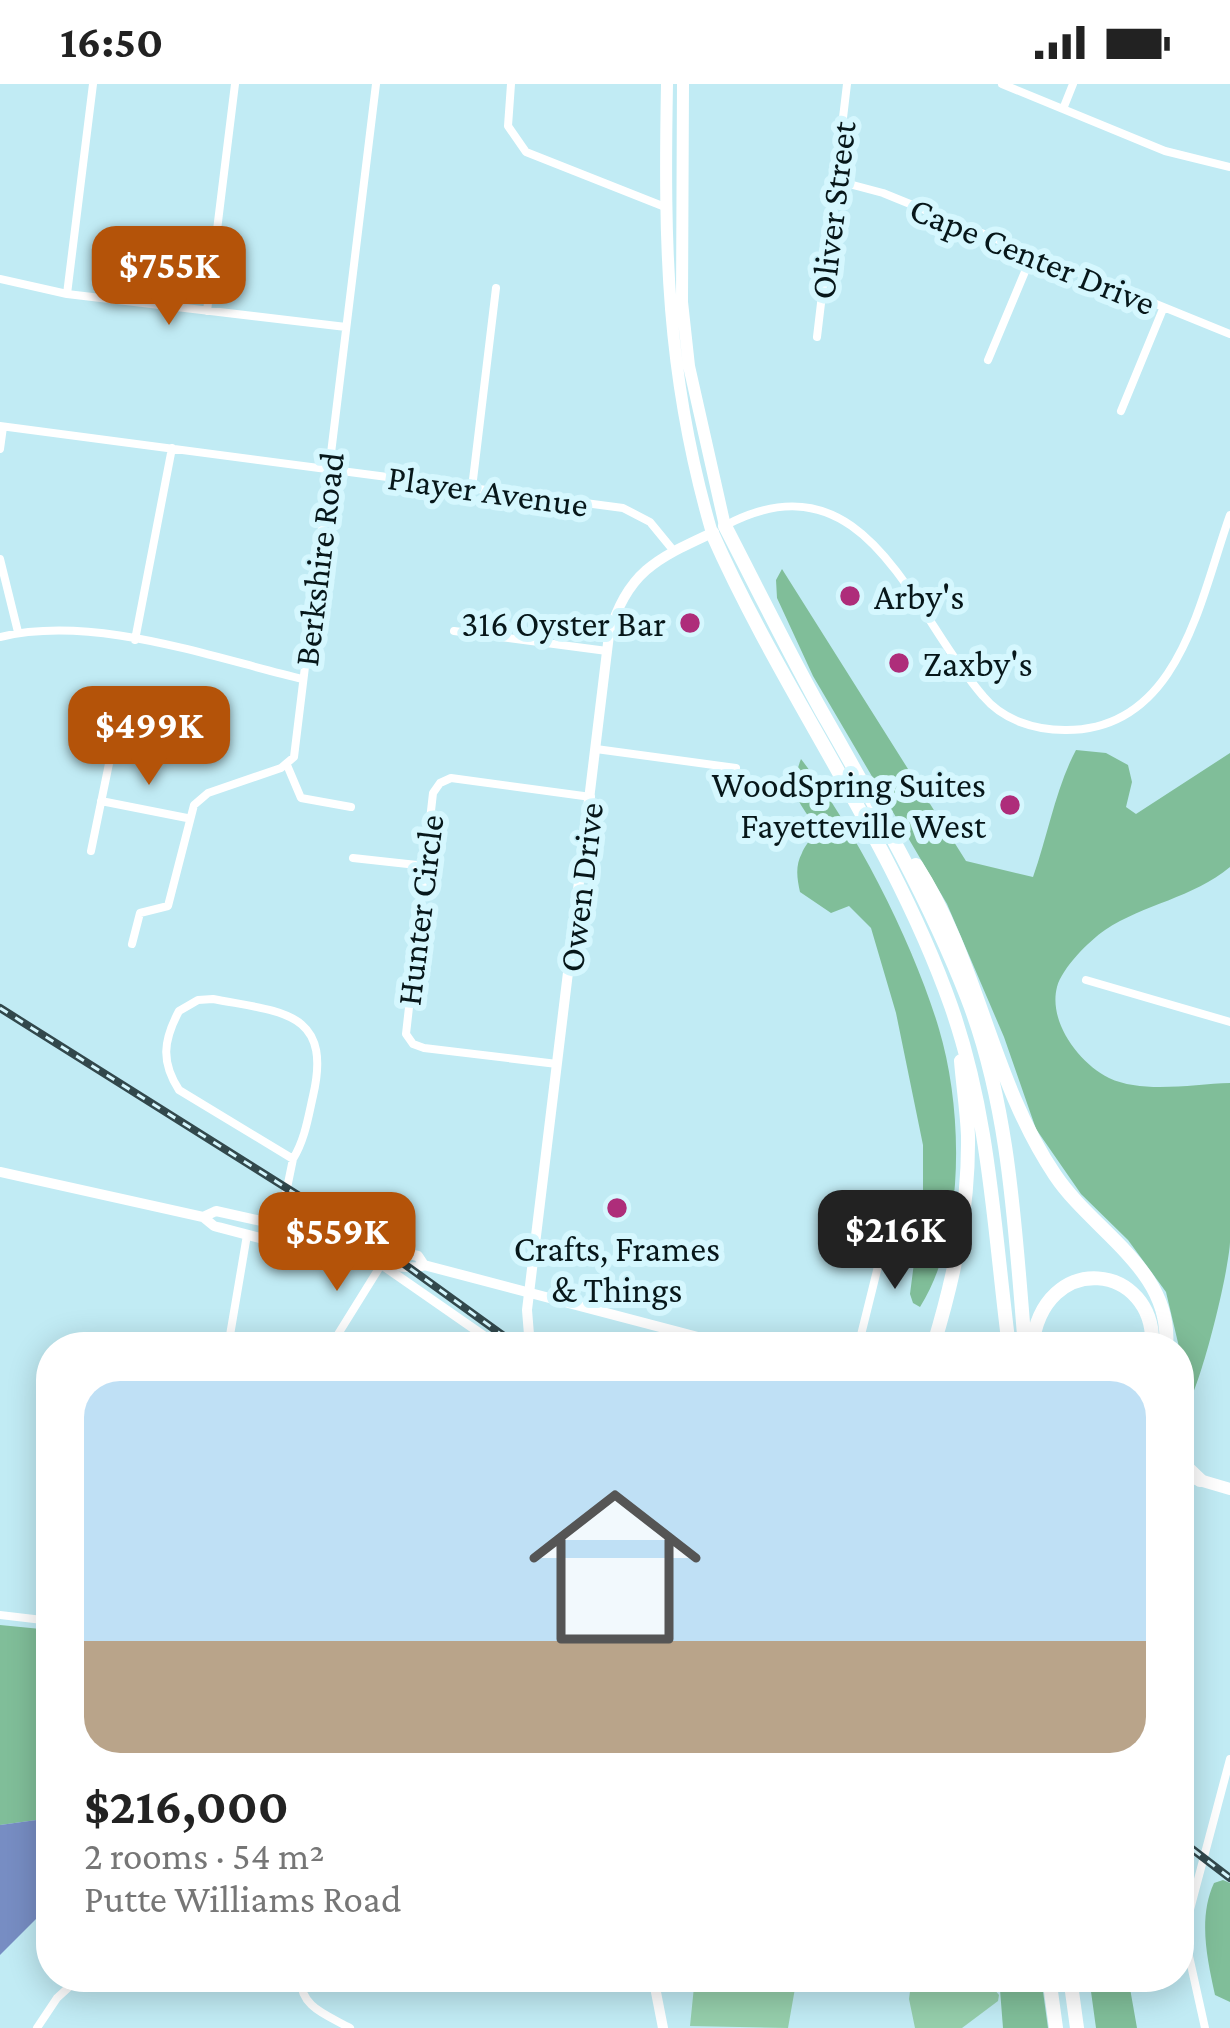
<!DOCTYPE html>
<html lang="en">
<head>
<meta charset="utf-8">
<style>
	:root { --surface:#fff; --page:#f2f2f2; --text:#222; --muted:#767676; --accent:#b45309 }
	body { margin:0; font-family:"Crimson Pro",serif; background:var(--page); color:var(--text); height:100vh; display:flex; flex-direction:column; font-size:45px; white-space:nowrap }
	* { box-sizing:border-box; margin:0 }
	p { font-size:39px; color:var(--muted) }
	.icon { flex:none; width:66px; height:66px; fill:none; stroke:currentColor; stroke-width:2; stroke-linecap:round; stroke-linejoin:round }
	.map { position:relative; flex:1; overflow:hidden }
	.panel { position:absolute; left:36px; top:1248px; width:1158px; height:660px; display:flex; flex-direction:column; background:var(--surface); border-radius:48px; box-shadow:0 6px 30px #0003 }
	.panel>* { flex:none }
	.price { position:absolute; translate:-50% -102px; padding:0 27px; border-radius:24px; background:var(--accent); color:#fff; font-size:39px; line-height:78px; filter:drop-shadow(0 3px 6px #0008) }
	.price::after { content:''; position:absolute; left:50%; top:72px; width:36px; height:27px; margin-left:-18px; background:inherit; clip-path:polygon(0 0,100% 0,50% 100%) }
	.price.active { background:#222; color:#fff }
	ul { padding:0; list-style:none }
	li { display:grid; align-content:center; gap:24px; height:636px; padding:0 48px }
	li span { display:grid; place-items:center; height:372px; border-radius:36px; color:#555 }
	li>.icon { margin-inline-start:auto }
	span .icon { width:216px; height:216px; fill:#fffc; stroke-width:1 }
	li b { font-size:51px }
	.status { display:flex; justify-content:space-between; align-items:center; height:84px; padding:0 60px; background:var(--surface); direction:ltr }
	.status svg { height:33px; fill:currentColor }
	.map>svg:first-child { display:block }
</style>
</head>
<body>
<div class="status"><b>16:50</b><svg viewBox="0 0 49 12"><path d="M0 12V9h3v3zM5 12V6h3v6zM10 12V3h3v9zM15 12V0h3v12zM26 1h20v11H26zM47 4h2v5h-2z"/></svg></div>
<div class="map">
<svg width="1230" height="1944" viewBox="0 0 1230 1944">
	<rect width="100%" height="100%" fill="#c1ebf4"/>
	<path fill="#95ceab" d="M695,1893h102l-9,51 -98,-2z
		M912,1893h72l15,18 -1,6 -36,27h-47l-6,-29z"/>
	<path fill="#80be99" d="M782,485l184,292 67,16c15,-42 23,-90 43,-127l30,3 22,12 4,17 -6,25 10,7 94,-61v114c-37,31 -86,37 -125,63 -16,11 -43,38 -48,57 -9,35 22,76 52,91 34,16 84,6 121,5 0,53 0,106 0,159 -1,29 -32,161 -51,177l3,-30 -3,-42 -13,-55 -38,-52 -47,-46 -45,-65 -32,-92 -57,-133 -134,-228 -36,-78 -1,-18z
		M801,675c54,69 113,185 138,270 24,80 27,205 -19,278l-7,-4 -3,-9 13,-101v-48l-27,-132 -25,-85 -22,-22 -18,7 -31,-21c-3,-14 -5,-26 2,-39 1,-4 9,-14 10,-18 5,-26 -30,-28 -11,-76z
		M0,1541l51,5v188l-51,7z
		M1223,1796l7,3v119l-15,-7c-8,-37 -17,-77 -1,-112z
		M999,1893h42l7,51h-45z
		M1089,1893h39l9,51h-41z"/>
	<path fill="#778dc3" d="M51,1734v86l-51,51v-130z"/>
	<g fill="none" stroke-linecap="round" stroke-linejoin="round">
		<path stroke="#fff" stroke-width="8" d="M511,0l-3,42 18,26 139,55
			M1002,0l163,67 65,16
			M1063,25l10,-25
			M834,96l49,13 347,141
			M0,195l67,15 279,33
			M67,210l26,-210
			M207,227l28,-227
			M817,253l30,-253
			M988,276l44,-105
			M1121,327l42,-102
			M0,342l623,82 27,14 23,28
			M0,365l3,-22
			M472,404l24,-200
			M726,441c141,-74 186,90 257,171 20,24 51,34 82,34 115,1 135,-132 165,-215
			M0,475l18,73
			M454,547l153,20
			M0,553c94,-23 209,20 303,42
			M135,556l37,-192
			M596,665l140,19
			M287,681l14,33 50,9
			M101,717l86,17
			M91,767l21,-102
			M353,774l73,8
			M132,860l8,-31 28,-7 26,-101 14,-12 73,-25 13,-11 82,-673
			M1086,896l144,42
			M213,915c67,13 120,11 100,97 -5,22 -8,43 -20,63l-114,-69c-18,-28 -16,-49 0,-79l19,-11z
			M557,980l-133,-16 -11,-4 -7,-10 27,-241 7,-10 11,-5 140,19
			M286,1111l11,33
			M263,1137l23,-28 7,-34
			M228,1263l19,-112
			M330,1263l51,-82
			M858,1263l30,-121
			M0,1531l51,6
			M301,1893c-2,30 26,38 49,51
			M560,1893l44,5 27,-5
			M37,1944l20,-30 23,-21
			M1205,1944l-16,-72 -1,-39 42,-158"/>
		<path stroke="#fff" stroke-width="9" d="M385,1183l115,80"/>
		<path stroke="#fff" stroke-width="10" d="M530,1263l-3,-37 82,-675c18,-64 49,-77 105,-103
			M653,1893l10,51"/>
		<path stroke="#fff" stroke-width="10" d="M0,1088l203,45 11,9c34,9 188,51 210,39
			M203,1133l13,-6 202,45 6,9 312,82"/>
		<path stroke="#fff" stroke-width="12" d="M667,0c-3,162 -1,292 45,449
			M683,0l-1,218 7,64 36,160
			M1179,1390l51,15"/>
		<path stroke="#fff" stroke-width="14" d="M725,442c32,62 63,125 97,186 53,93 106,185 145,285 43,110 48,234 58,350
			M712,449c71,161 180,306 239,473 39,111 43,225 58,341
			M916,781c62,96 75,215 139,310 38,57 118,95 111,172
			M933,1263c21,-69 36,-138 35,-211 -1,-25 -5,-50 -7,-75
			M1032,1263c11,-99 125,-84 120,0
			M1179,1376l21,20
			M1049,1893l7,51
			M1070,1893l7,51"/>
		<g stroke="#32484c" stroke-width="8">
			<path id="rail" d="M0,924l382,240 137,99
				M1179,1755l51,39"/>
		</g>
		<use href="#rail" stroke="#d5f7fe" stroke-width="3" stroke-dasharray="9" stroke-linecap="butt"/>
	</g>
	<g fill="#ae2d7a" stroke="#d5f7fe" stroke-width="4.5">
		<circle cx="850" cy="512" r="12"/>
		<circle cx="690" cy="539" r="12"/>
		<circle cx="899" cy="579" r="12"/>
		<circle cx="1010" cy="721" r="12"/>
		<circle cx="617" cy="1124" r="12"/>
	</g>
	<g text-anchor="middle" stroke-width="12" stroke-linejoin="round" paint-order="stroke">
		<g font-size="36" fill="#07171a" stroke="#d5f7fe">
			<text transform="translate(832 126) rotate(-83)" y="13">Oliver Street</text>
			<text transform="translate(1033 171) rotate(22)" y="13">Cape Center Drive</text>
			<text transform="translate(488 406) rotate(8)" y="13">Player Avenue</text>
			<text transform="translate(318 475) rotate(-83)" y="13">Berkshire Road</text>
			<text transform="translate(580 803) rotate(-83)" y="13">Owen Drive</text>
			<text transform="translate(419 826) rotate(-83)" y="13">Hunter Circle</text>
		</g>
		<g font-size="36" fill="#07171a" stroke="#d5f7fe" text-anchor="start">
			<text x="874" y="525">Arby's</text>
			<text x="666" y="552" text-anchor="end">316 Oyster Bar</text>
			<text x="923" y="592">Zaxby's</text>
			<text x="986" y="713" text-anchor="end">WoodSpring Suites<tspan x="986" dy="41">Fayetteville West</tspan></text>
			<text x="617" y="1177" text-anchor="middle">Crafts, Frames<tspan x="617" dy="41">&amp; Things</tspan></text>
		</g>
	</g>
</svg>
<b class="price" style="left:169px;top:244px">$755K</b>
<b class="price" style="left:149px;top:704px">$499K</b>
<b class="price active" style="left:895px;top:1208px">$216K</b>
<b class="price" style="left:337px;top:1210px">$559K</b>
<section class="panel">
<ul>
<li><span style="background:linear-gradient(#bfe0f5 70%,#b9a48a 0)"><svg class="icon" aria-label="home" viewBox="0 0 24 24"><path d="M3 11l9-7 9 7M6 9v11h12V9"/></svg></span><div><b>$216,000</b><p>2 rooms · 54 m²</p><p>Putte Williams Road</p></div></li>
</ul>
</section>
</div>
</body>
</html>
